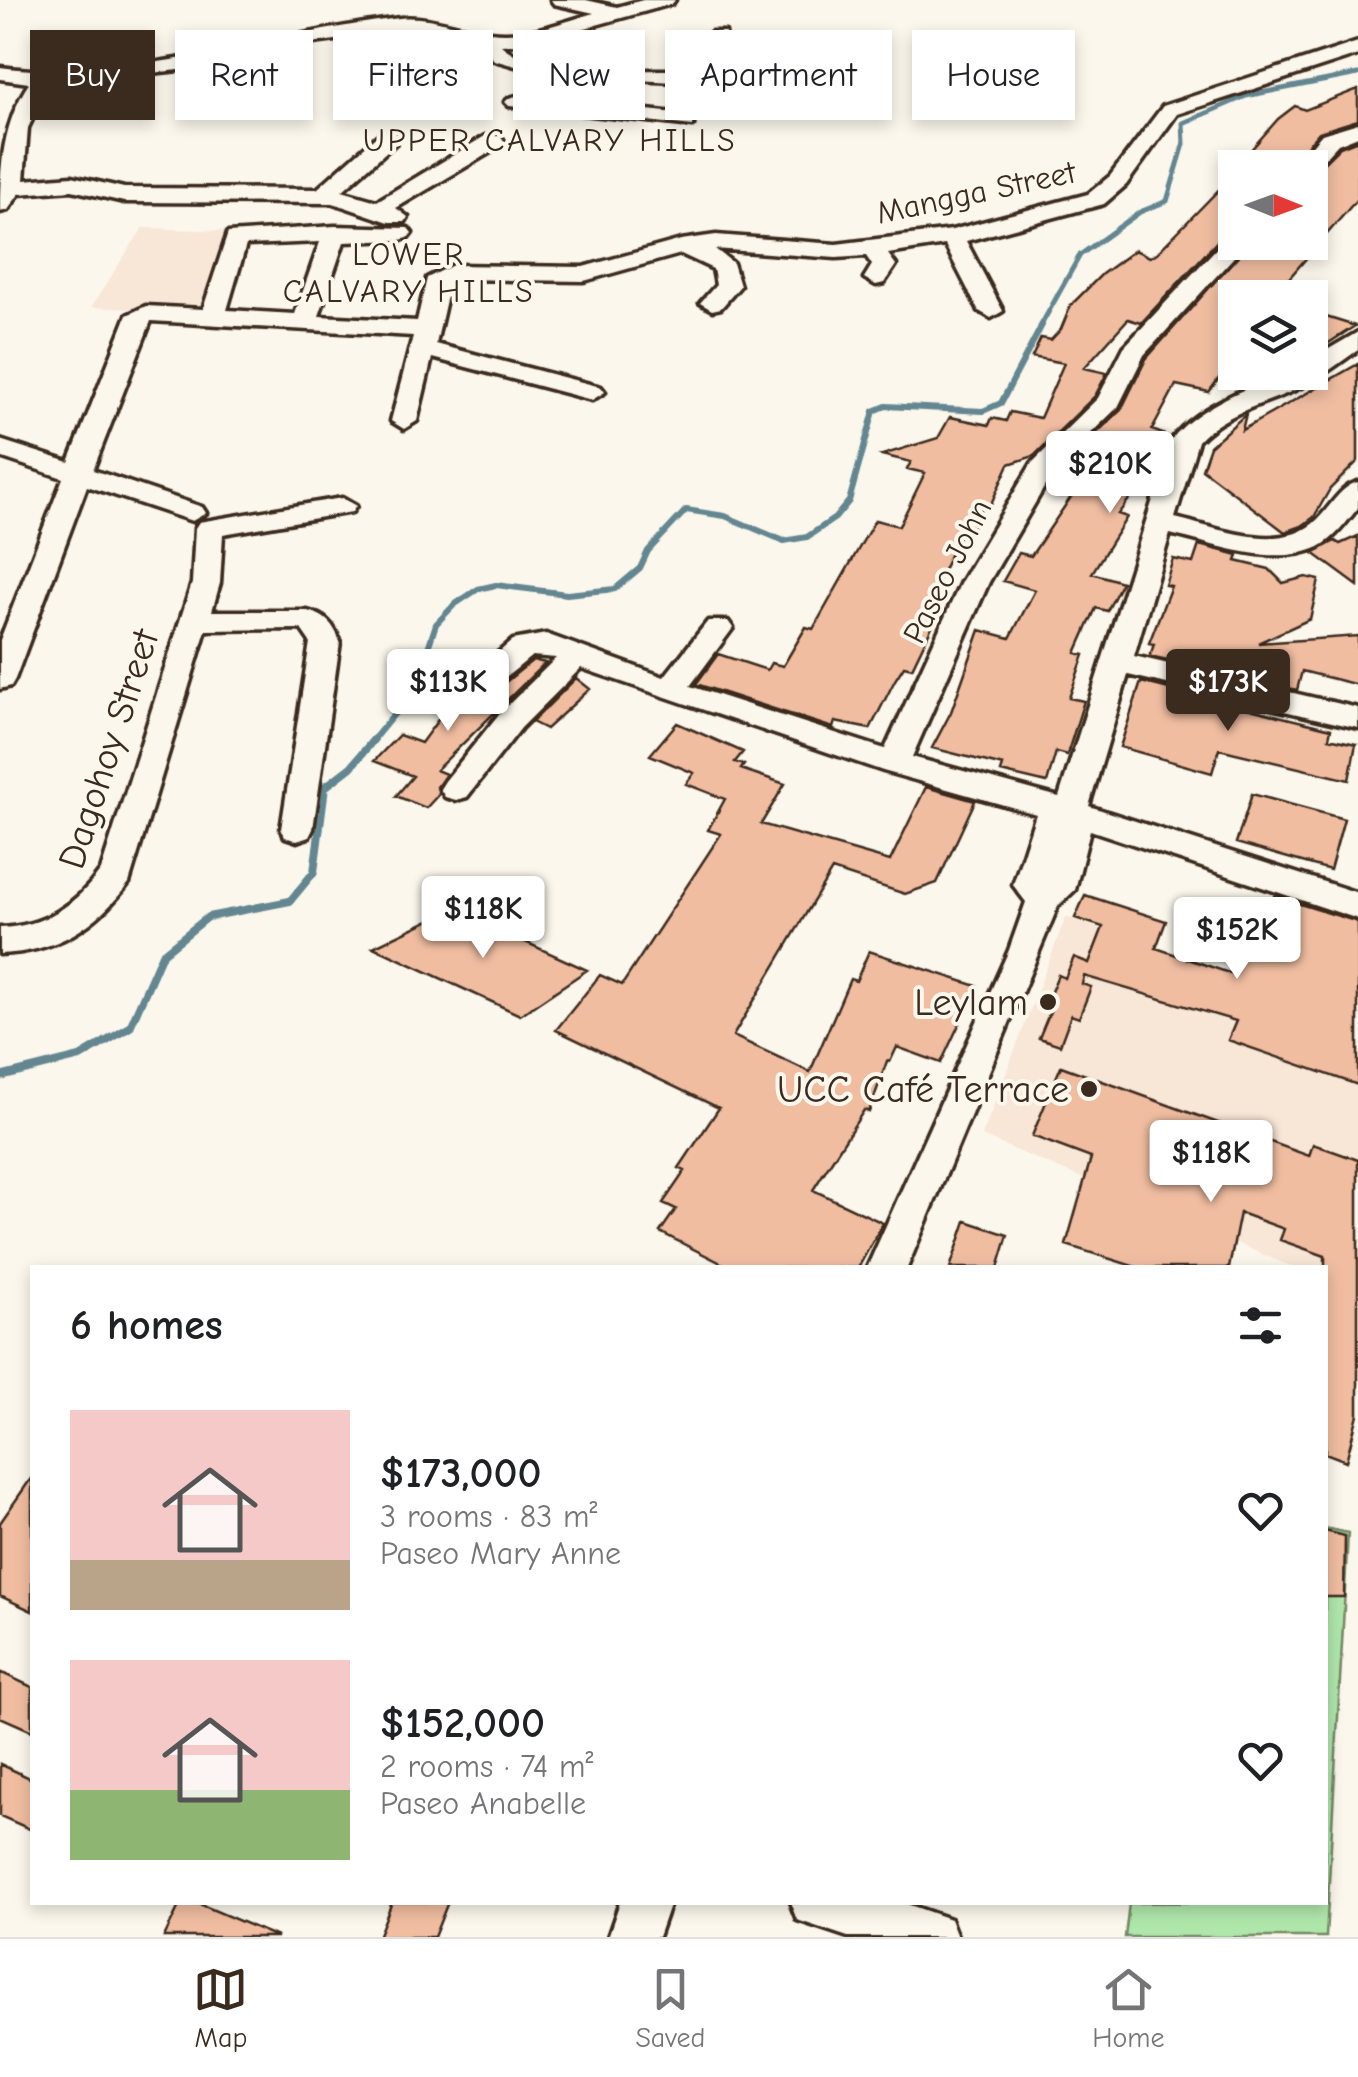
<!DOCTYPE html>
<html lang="en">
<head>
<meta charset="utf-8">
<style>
	:root { --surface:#fff; --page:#f2f2f2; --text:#202124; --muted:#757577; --line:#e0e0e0; --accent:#3b2a1e }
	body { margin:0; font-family:"Comic Neue",sans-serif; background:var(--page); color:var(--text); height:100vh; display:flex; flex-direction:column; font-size:38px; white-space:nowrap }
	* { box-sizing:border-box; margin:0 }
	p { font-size:32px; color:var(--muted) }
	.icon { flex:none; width:55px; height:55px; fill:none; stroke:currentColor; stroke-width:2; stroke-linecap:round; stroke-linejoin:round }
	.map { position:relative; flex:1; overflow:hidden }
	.details { position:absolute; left:30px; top:1265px; width:1298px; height:640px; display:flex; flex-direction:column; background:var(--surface); border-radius:0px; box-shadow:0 5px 15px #0003 }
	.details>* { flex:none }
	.guide { position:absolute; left:30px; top:30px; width:1300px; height:90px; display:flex; gap:20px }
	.needle { width:65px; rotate:91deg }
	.fabs { position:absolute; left:1218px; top:150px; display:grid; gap:20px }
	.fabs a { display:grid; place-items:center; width:110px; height:110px; border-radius:0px; background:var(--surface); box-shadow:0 5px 15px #0003; font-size:50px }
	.price { position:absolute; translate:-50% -85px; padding:0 22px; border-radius:10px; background:#fff; color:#222; font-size:32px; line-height:65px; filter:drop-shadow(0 2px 5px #0008) }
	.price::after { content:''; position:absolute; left:50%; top:60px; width:30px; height:22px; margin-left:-15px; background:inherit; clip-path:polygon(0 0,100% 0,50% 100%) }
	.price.on { background:var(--accent); color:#fff }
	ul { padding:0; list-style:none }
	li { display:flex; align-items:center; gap:30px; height:250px; padding:0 40px }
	li span { display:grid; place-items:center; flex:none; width:280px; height:200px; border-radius:0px; color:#555 }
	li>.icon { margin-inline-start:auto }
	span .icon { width:120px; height:120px; fill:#fffc; stroke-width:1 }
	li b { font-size:42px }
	h2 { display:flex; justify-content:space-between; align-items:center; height:120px; padding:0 40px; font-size:42px }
	.pill { padding:0 35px; border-radius:0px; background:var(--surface); box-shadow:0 5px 15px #0003; font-size:35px; line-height:90px }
	.pill.on { background:var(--accent); color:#fff }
	.dock { display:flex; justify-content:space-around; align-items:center; height:140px; border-top:2px solid var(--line); background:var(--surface); font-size:28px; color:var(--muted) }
	.dock a { display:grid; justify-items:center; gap:5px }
	.dock .on { color:var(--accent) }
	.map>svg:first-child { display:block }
</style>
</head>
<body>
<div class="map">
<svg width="1358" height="1937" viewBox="0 0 1358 1937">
	<rect width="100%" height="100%" fill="#fbf7ec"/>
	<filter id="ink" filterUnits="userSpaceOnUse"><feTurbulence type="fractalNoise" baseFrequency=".01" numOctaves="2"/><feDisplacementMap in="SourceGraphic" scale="20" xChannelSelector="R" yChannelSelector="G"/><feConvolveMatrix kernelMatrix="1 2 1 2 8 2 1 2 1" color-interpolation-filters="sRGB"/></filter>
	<g filter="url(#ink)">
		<path fill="#f8e6d6" d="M143,228l85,3 -25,81 -112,-5z
			M1066,917l292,98v280l-33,-27 -32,-1 -311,-131z"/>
		<path fill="#afe7ab" stroke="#758864" stroke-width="2.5" d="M1325,1528l23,5 -22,404h-201l4,-34 196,-1z"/>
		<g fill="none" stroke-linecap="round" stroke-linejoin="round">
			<path stroke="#638691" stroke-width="5" d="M1040,327l40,-72 60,-43 27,-11 17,-57 -1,-21 63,-27 112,-22"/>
			<path stroke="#638691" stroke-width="6" d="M372,741l42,-51 22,-66 18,-19 24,-16 18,-4 71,9 48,-5 25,-21 8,-17 38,-41 39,6 59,25 23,-4 28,-19 14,-17 25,-90 12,-5 97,5 18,-8 41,-78"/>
			<path stroke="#638691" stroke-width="8" d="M0,1077l80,-20 50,-30 32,-73 46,-37 82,-16 24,-29 11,-85 26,-20 23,-28"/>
		</g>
		<path fill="#f0bda1" stroke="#3b2a1e" stroke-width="2.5" d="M1358,89v31l-39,12 -31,36h-53l43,-49 17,-13 10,4z
			M1358,140v58l-80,93 -6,-2 -9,9h-28v58l-26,36 -33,-7 -24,45 11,4 -35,43 14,5 -24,32 9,3 -35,56 30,9 -15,29 -11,-3 -20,45 8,2 -15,43 15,3 -17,54 -11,-3 -9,31 -46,-11 2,-6 -71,-18 19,-36 29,-82 30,8 25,-48 -32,-9 16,-28 12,3 42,-62 -21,-8 36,-45 33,-31 25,-51 104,-117h60v-66l30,-29z
			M1235,173v59l-11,2 -83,89 -13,-4 -44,49 23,5 -12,23 -61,60 -25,8 -19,42 -7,-2 -12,28 -9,-2 -40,84 14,4 -24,50 -8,-2 -9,14 -25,49 -35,-7 -2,6 -137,-44 22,-30 49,16 4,-7 12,3 23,-39 7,2 62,-109 24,6 26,-53 -18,-4 4,-7 -29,-7 56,-17 12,-21 39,8 3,-7 14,3 4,-9 30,6 24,-55 -32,-6 9,-19 10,2 10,-11 10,-24 31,-31 33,-24 15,7 7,-4z
			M1310,312l45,14 -45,29z
			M1358,364v97l-28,28 -16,28 -12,9 -17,6 -83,-63 8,-23 36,-32 -4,16z
			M1358,536v50l-45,-33 22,-12 5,3z
			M1199,545l39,10 -2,6 33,8 14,14 23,-6 13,3 -9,39 -52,24 100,-7v49l-56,-14 -5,19 -147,-34 4,-12 -5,-1 22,-57 -6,-1 8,-26 20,4z
			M533,660l12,3 -109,107 10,4 -9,13 2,7 -13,14 -30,-12 17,-20 -39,-15 25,-26 22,8 33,-45 -14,-6 16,-16 37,16z
			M576,678l14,11 -44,40 -14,-7z
			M1141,682l190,47 -2,9 27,6 -7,36 -130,-31 -7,24 -92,-26z
			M677,723l66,29 -8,10 9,3 -3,4 44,15 -24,40 129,37 36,-74 49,14 -38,82 -32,11 -73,-24 -99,166 77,36 40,-93 6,2 13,-30 108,35 -36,77 -44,-16 -7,15 -3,-1 -18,51 -5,-2 -51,80 70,33 -25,45h-127l-71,-36 16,-23 -13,-6 22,-32 -6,-3 40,-60 -163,-78 44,-55 22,10 99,-151 -13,-4 17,-31 -39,-15 8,-11 -44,-18z
			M1252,794l92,25 -14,51 -94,-27z
			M1085,895l81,26 -10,27 76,26 13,-38 14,5 15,-45 84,26v163l-130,-45 8,-19 -152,-45 -2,8 9,3 -12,31 -8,-3 -11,30 -21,-7 12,-29 -6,-3 13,-31 7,3 9,-21 15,6 14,-36 -28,-9z
			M453,909l134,61 -67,45 -147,-68z
			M1061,1066l248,90 4,-12 45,16v254l-12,47 -21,-8v-197l-45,-16 4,-11 -44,-16 -11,55h-90l-73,-23 25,-87 -59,-22z
			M966,1221l42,14 -10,33h-48z
			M32,1477v134l-32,-15v-73z
			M1325,1531l20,5 -1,61h-19z
			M0,1672l32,15v44l-32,-14z
			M0,1764l32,15v51l-32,-14z
			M181,1902h14l82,35h-113z
			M392,1902h56l-14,35h-56z"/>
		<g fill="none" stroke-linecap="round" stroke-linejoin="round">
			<g stroke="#3b2a1e" stroke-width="7">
				<path id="minor" d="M551,0h35l31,7 26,-7h32l-3,4 -141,39 -30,2c36,32 133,24 181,25l25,-22 4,-16h14l2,18 -30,28 -4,48 -184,-20 -4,-4 4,-4 7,-2 159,17 1,-31 -126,-6 -56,-16 -15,-18 -59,-13 -107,14 -106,24 -158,17 -21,44 -4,52 48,-4 52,12 193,1 63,-56h16l3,5 -3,5 -54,48 35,10 108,-65h16l3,5 -3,5 -105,62 12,9 -3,5h-16l-56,-19 -209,-1 -52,-12 -53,4 -11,16 -8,2c0,-47 3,-89 29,-129l-29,-4v-12c130,18 270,-34 400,-49 31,-3 59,11 90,14 35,5 71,-9 104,-19l-40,-9z
					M1358,42v13l-181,59 -51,71 -22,19 -138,37 37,70 -12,7 -12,-7 -34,-66 -57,9 8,11 -12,18 -8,2 -12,-7 8,-13 -6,-9 -30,2 -121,-9 18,14 7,23 -19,22 -9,2 -12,-7 16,-18 -3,-16 -32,-15 -97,27 -128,-2 -6,3 -14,62 165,43 4,5 -13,8 -160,-42 -15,63 -13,8 -13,-8 22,-85 -262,-15 -58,149 109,37 4,6 -14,8 -105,-35 -72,193 -4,7 -11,3v-49l63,-162 -63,-21v-17l69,22 58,-147 19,-9 57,3 25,-76 107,-7 73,2 4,5 -4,5 -8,2 -56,2 -25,74 98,5 10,-43 26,-13 130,2 98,-27 35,-5 120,9 116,-14 136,-36 22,-18 53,-70zM320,242l-25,72 -68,-4 19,-65z
					M1358,123v13l-20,8 -27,29 -1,-5h-18l30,-34z
					M1235,235v7h11l-3,5 -99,108 -26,52 -62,60 -67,115 -77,175 147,40 113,-358c23,-32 100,-67 138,-67v-12l48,-28v18c-20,14 -39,29 -61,39 -34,16 -73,24 -99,52l-23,77c43,10 107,37 143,1 13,-13 23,-33 40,-37v26c-11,13 -23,31 -39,39 -45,21 -104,-3 -149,-13l-36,122 224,52v20l-230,-53 -39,131 269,87v26l-268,-89 -15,60 -17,16 -151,362h-40l142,-318 17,-48 -13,-17 23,-71 -153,-43 -302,-103 -60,60 -54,69 -11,3 -11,-3 -5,-8 5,-8 54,-67 57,-56 -24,-2c-17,13 -34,33 -57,27l-4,-7 42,-36 33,-6 118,43 44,-56h20l5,7 -43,58 195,63 76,-167 71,-119 66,-65 26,-51 103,-110z
					M342,498l14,8 -4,6 -129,22 -3,49 -8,28h95c18,4 27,13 33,31l-27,187 -4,8 -12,4 -12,-4 -4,-8 29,-187 -9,-13 -95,1 -77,253c-33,44 -73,69 -129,71v-26c44,-2 75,-22 101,-58l91,-287 3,-55 4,-6z
					M620,1902h50l-12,35h-50z
					M790,1902h111l49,17 7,18h-109l-51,-17z"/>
			</g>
			<use href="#minor" fill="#fbf7ec" fill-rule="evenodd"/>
		</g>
	</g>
	<g fill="#3b2a1e" stroke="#fbf7ec" stroke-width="4">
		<circle cx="1048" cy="1002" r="10"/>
		<circle cx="1089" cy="1089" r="10"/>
	</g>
	<g text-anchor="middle" stroke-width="8" stroke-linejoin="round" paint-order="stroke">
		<g font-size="32" letter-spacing="2.5" fill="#3b2a1e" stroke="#fbf7ec">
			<text x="550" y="151">UPPER CALVARY HILLS</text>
			<text x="409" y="265">LOWER<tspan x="409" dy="37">CALVARY HILLS</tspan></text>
		</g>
		<g font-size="32" fill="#3b2a1e" stroke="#fbf7ec">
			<text transform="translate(976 192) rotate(-12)" y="11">Mangga Street</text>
			<text transform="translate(947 571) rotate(-63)" y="11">Paseo John</text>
		</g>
		<g font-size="38" fill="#3b2a1e" stroke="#fbf7ec">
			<text transform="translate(108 749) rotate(-72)" y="13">Dagohoy Street</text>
		</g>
		<g font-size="38" fill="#3b2a1e" stroke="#fbf7ec" text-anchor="end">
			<text x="1028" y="1015">Leylam</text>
			<text x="1069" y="1102">UCC Café Terrace</text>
		</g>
	</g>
</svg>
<div class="fabs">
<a><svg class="needle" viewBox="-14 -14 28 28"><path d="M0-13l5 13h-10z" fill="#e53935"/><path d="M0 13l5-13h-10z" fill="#757577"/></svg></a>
<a><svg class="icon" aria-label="layers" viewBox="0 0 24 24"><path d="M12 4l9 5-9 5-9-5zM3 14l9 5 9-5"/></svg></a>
</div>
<b class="price" style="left:1110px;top:516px">$210K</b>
<b class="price" style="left:448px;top:734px">$113K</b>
<b class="price on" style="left:1228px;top:734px">$173K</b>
<b class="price" style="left:483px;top:961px">$118K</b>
<b class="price" style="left:1237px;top:982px">$152K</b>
<b class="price" style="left:1211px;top:1205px">$118K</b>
<div class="guide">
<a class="pill on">Buy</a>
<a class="pill">Rent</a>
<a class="pill">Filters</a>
<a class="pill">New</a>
<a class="pill">Apartment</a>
<a class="pill">House</a>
</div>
<section class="details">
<h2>6 homes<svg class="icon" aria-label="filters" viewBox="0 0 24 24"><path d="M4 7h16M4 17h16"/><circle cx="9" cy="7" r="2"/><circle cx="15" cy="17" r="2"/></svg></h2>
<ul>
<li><span style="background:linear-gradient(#f6c9c9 75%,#b9a48a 0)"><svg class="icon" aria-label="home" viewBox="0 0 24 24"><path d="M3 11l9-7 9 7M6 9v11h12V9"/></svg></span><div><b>$173,000</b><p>3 rooms · 83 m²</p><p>Paseo Mary Anne</p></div><svg class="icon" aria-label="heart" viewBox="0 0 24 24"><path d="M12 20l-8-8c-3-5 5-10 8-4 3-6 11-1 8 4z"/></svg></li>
<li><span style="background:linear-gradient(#f6c9c9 65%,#8fb573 0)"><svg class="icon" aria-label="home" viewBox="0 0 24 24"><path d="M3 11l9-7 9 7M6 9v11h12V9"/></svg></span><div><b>$152,000</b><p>2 rooms · 74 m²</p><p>Paseo Anabelle</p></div><svg class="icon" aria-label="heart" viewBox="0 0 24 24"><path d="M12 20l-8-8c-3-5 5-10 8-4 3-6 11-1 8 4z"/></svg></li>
</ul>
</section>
</div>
<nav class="dock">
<a class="on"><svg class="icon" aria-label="map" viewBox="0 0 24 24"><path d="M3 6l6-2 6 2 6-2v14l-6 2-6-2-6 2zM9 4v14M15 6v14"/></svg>Map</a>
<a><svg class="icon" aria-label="saved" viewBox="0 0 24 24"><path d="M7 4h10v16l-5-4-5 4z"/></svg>Saved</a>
<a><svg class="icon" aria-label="home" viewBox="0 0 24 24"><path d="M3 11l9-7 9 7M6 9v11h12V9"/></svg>Home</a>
</nav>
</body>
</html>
